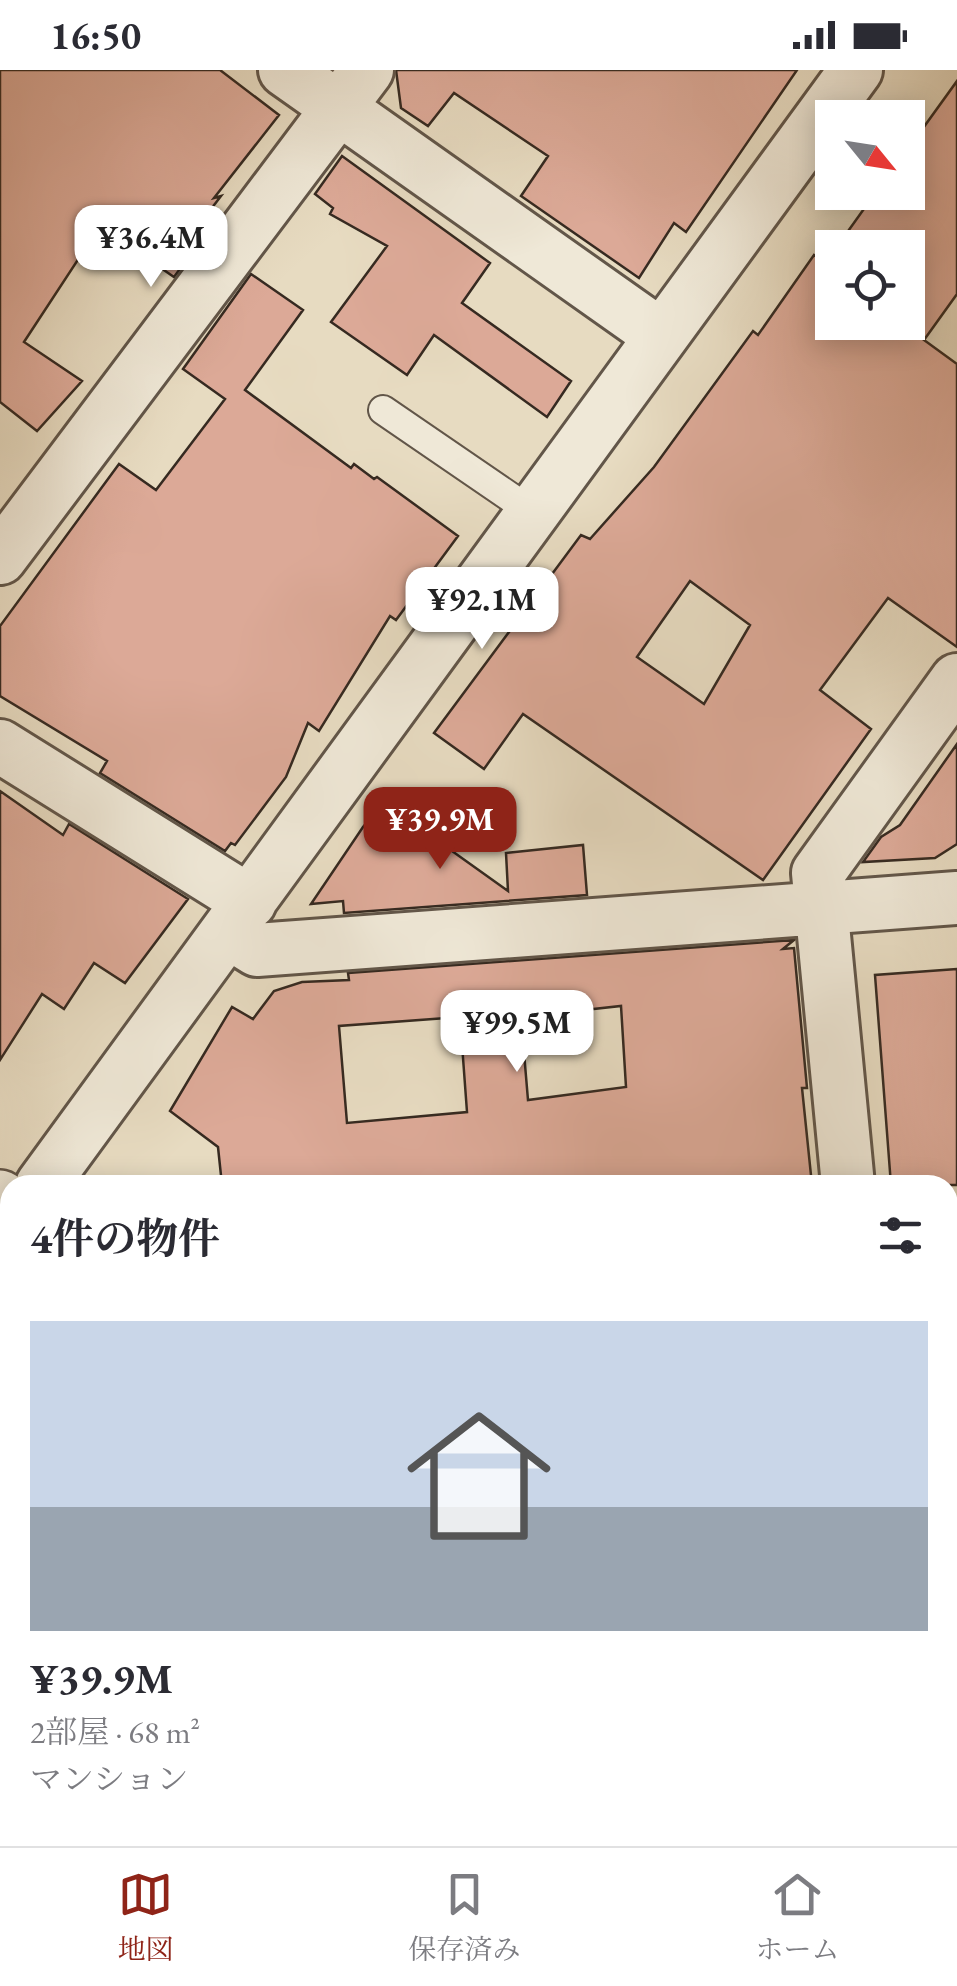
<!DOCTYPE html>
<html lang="ja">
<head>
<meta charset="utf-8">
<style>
	:root { --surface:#fff; --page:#f2f2f3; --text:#2b2b33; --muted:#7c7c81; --line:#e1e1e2; --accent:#8f2418 }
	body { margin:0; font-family:"EB Garamond","Noto Serif JP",serif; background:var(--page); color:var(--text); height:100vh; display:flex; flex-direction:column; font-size:38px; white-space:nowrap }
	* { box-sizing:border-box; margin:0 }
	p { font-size:32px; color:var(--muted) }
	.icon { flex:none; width:55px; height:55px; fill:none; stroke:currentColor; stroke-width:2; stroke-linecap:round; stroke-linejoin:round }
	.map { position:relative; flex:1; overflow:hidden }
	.sheet { position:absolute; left:0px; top:1105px; width:958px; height:672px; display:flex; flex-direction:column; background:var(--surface); border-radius:30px 30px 0 0; box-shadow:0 5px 25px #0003 }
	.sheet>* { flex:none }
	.needle { width:65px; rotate:120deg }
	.tools { position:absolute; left:815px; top:30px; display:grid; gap:20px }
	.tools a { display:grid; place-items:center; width:110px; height:110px; border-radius:0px; background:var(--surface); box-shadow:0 5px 25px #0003; font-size:50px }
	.price { position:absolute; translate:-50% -85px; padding:0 22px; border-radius:20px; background:#fff; color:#222; font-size:32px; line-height:65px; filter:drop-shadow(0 2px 5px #0008) }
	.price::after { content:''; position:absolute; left:50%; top:60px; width:30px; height:22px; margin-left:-15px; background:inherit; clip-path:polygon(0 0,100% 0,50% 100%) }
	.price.on { background:var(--accent); color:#fff }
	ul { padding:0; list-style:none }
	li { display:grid; align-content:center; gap:20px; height:530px; padding:0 30px }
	li span { display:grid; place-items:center; height:310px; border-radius:0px; color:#555 }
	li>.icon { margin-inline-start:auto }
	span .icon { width:180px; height:180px; fill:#fffc; stroke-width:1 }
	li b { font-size:42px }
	h2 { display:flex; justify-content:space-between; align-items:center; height:120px; padding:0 30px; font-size:42px }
	.status { display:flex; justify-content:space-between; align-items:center; height:70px; padding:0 50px; background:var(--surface); direction:ltr }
	.status svg { height:28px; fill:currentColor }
	.dock { display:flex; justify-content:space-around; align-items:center; height:140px; border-top:2px solid var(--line); background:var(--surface); font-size:28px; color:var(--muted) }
	.dock a { display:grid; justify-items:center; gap:5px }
	.dock .on { color:var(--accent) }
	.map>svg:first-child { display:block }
</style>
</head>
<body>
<div class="status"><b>16:50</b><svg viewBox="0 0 49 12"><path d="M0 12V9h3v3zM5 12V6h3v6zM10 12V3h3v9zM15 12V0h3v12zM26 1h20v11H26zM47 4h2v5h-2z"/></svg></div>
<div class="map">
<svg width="957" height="1776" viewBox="0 0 957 1776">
	<rect width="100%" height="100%" fill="#e7dbc1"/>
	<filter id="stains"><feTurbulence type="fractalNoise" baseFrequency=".002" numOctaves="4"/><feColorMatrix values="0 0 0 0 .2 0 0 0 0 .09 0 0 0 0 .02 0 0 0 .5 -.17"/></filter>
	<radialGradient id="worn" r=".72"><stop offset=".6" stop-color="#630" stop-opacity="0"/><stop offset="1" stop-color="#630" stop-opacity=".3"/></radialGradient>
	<path fill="#bdbe8e" stroke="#7a7458" stroke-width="2.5" d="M0,1669l10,3v71l-10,-3z"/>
	<path fill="#dca997" stroke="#362a21" stroke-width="2.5" fill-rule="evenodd" d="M0,0h220l59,45 -65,83 7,-2 -26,34 7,9 -28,38 -74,-51 -76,116 58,39 -45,50 -37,-29z
		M396,0h401l-111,162 -12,-9 -35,55 -118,-82 27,-40 -94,-63 -26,33 -27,-18z
		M957,11v213l-33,46 33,24v283l-69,-49 -68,92 51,39 -108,151 -240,-166 -39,55 -50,-36 147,-198 9,4 64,-72 99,-136 5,4 56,-80 11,8 7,-10v69h76v-74h-72l40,-56h32v-43zM690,511l60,44 -46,79 -67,-47z
		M342,86l148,107 -28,40 109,78 -24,36 -113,-82 -27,40 -76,-53 56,-76 -57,-32 3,-6 -18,-14z
		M251,204l52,36 -58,80 106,78 3,-4 20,15 3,-2 81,59 -62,84 -6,-4 -71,115 -11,-8 -22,54 -51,68 -4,-2 -6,8 -125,-78 7,-12 -107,-65v-70l119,-162 37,26 69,-91 -42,-30z
		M957,674v100l-22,14 -72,4 18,-25 19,-12z
		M0,721l63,44 6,-11 119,75 -63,84 -31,-20 -30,46 -22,-15 -42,66z
		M384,732l51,36 -7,9 17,-1 63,45 -2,-38 77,-8 4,50 -243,18 -1,-12 -32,3 52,-77z
		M794,870l-11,9 11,-1 13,140h-5l10,97h-177l-1,-7 -80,2v5h-332l-4,-38 -48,-36 62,-104 21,12 21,-28 28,-9 47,-2 -1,-7zM621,936l5,81 -98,13 -7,-83zM460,947l7,95 -120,11 -8,-97z
		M957,899v216h-66l-16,-210z"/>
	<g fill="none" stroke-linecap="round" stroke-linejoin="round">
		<g stroke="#625649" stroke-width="32">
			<path id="service" d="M383,340l149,102"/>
		</g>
		<g stroke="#625649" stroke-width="58">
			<path id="minor" d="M285,0l375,265
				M0,488l367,-488
				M0,676l250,156
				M228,862l29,18 700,-52
				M42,1115l814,-1115
				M848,1115l-30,-312 139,-193
				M948,1650l9,6
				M458,1776l3,-8"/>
		</g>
		<g stroke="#625649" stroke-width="60">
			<path id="tertiary" d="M0,1128l10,7"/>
		</g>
		<g stroke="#362a21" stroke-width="60">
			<path id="secondary" d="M948,1198l9,-1
				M0,1217l10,-25
				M948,1255l9,-1
				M0,1281l10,-2
				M0,1352l10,-1"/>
		</g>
		<use href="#service" stroke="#efe8d7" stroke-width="28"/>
		<use href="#minor" stroke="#efe8d7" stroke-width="52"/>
		<use href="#tertiary" stroke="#efe8d7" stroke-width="55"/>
		<use href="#secondary" stroke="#efe8d7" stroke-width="55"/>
	</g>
	<rect width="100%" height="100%" filter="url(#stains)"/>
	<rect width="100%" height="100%" fill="url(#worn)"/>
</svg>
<div class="tools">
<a><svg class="needle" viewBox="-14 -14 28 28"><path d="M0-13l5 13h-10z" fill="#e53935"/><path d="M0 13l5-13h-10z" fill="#7c7c81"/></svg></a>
<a><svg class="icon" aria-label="locate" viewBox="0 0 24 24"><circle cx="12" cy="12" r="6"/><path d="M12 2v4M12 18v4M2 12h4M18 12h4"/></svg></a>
</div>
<b class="price" style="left:151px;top:220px">¥36.4M</b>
<b class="price" style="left:482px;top:582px">¥92.1M</b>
<b class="price on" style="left:440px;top:802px">¥39.9M</b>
<b class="price" style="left:517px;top:1005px">¥99.5M</b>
<section class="sheet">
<h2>4件の物件<svg class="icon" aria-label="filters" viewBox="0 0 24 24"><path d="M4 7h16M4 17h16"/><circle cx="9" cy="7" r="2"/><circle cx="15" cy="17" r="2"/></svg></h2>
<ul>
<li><span style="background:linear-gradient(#c9d6e8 60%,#9aa5b1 0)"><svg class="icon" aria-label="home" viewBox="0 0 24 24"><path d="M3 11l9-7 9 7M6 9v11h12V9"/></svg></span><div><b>¥39.9M</b><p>2部屋 · 68 m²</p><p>マンション</p></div></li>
</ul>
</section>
</div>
<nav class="dock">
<a class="on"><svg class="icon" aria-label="map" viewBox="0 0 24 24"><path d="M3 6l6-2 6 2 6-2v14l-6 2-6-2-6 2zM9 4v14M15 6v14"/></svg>地図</a>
<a><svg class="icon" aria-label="saved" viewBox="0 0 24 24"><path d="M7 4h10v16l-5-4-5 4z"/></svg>保存済み</a>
<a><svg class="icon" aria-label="home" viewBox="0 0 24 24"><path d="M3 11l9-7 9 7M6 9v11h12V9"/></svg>ホーム</a>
</nav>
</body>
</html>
